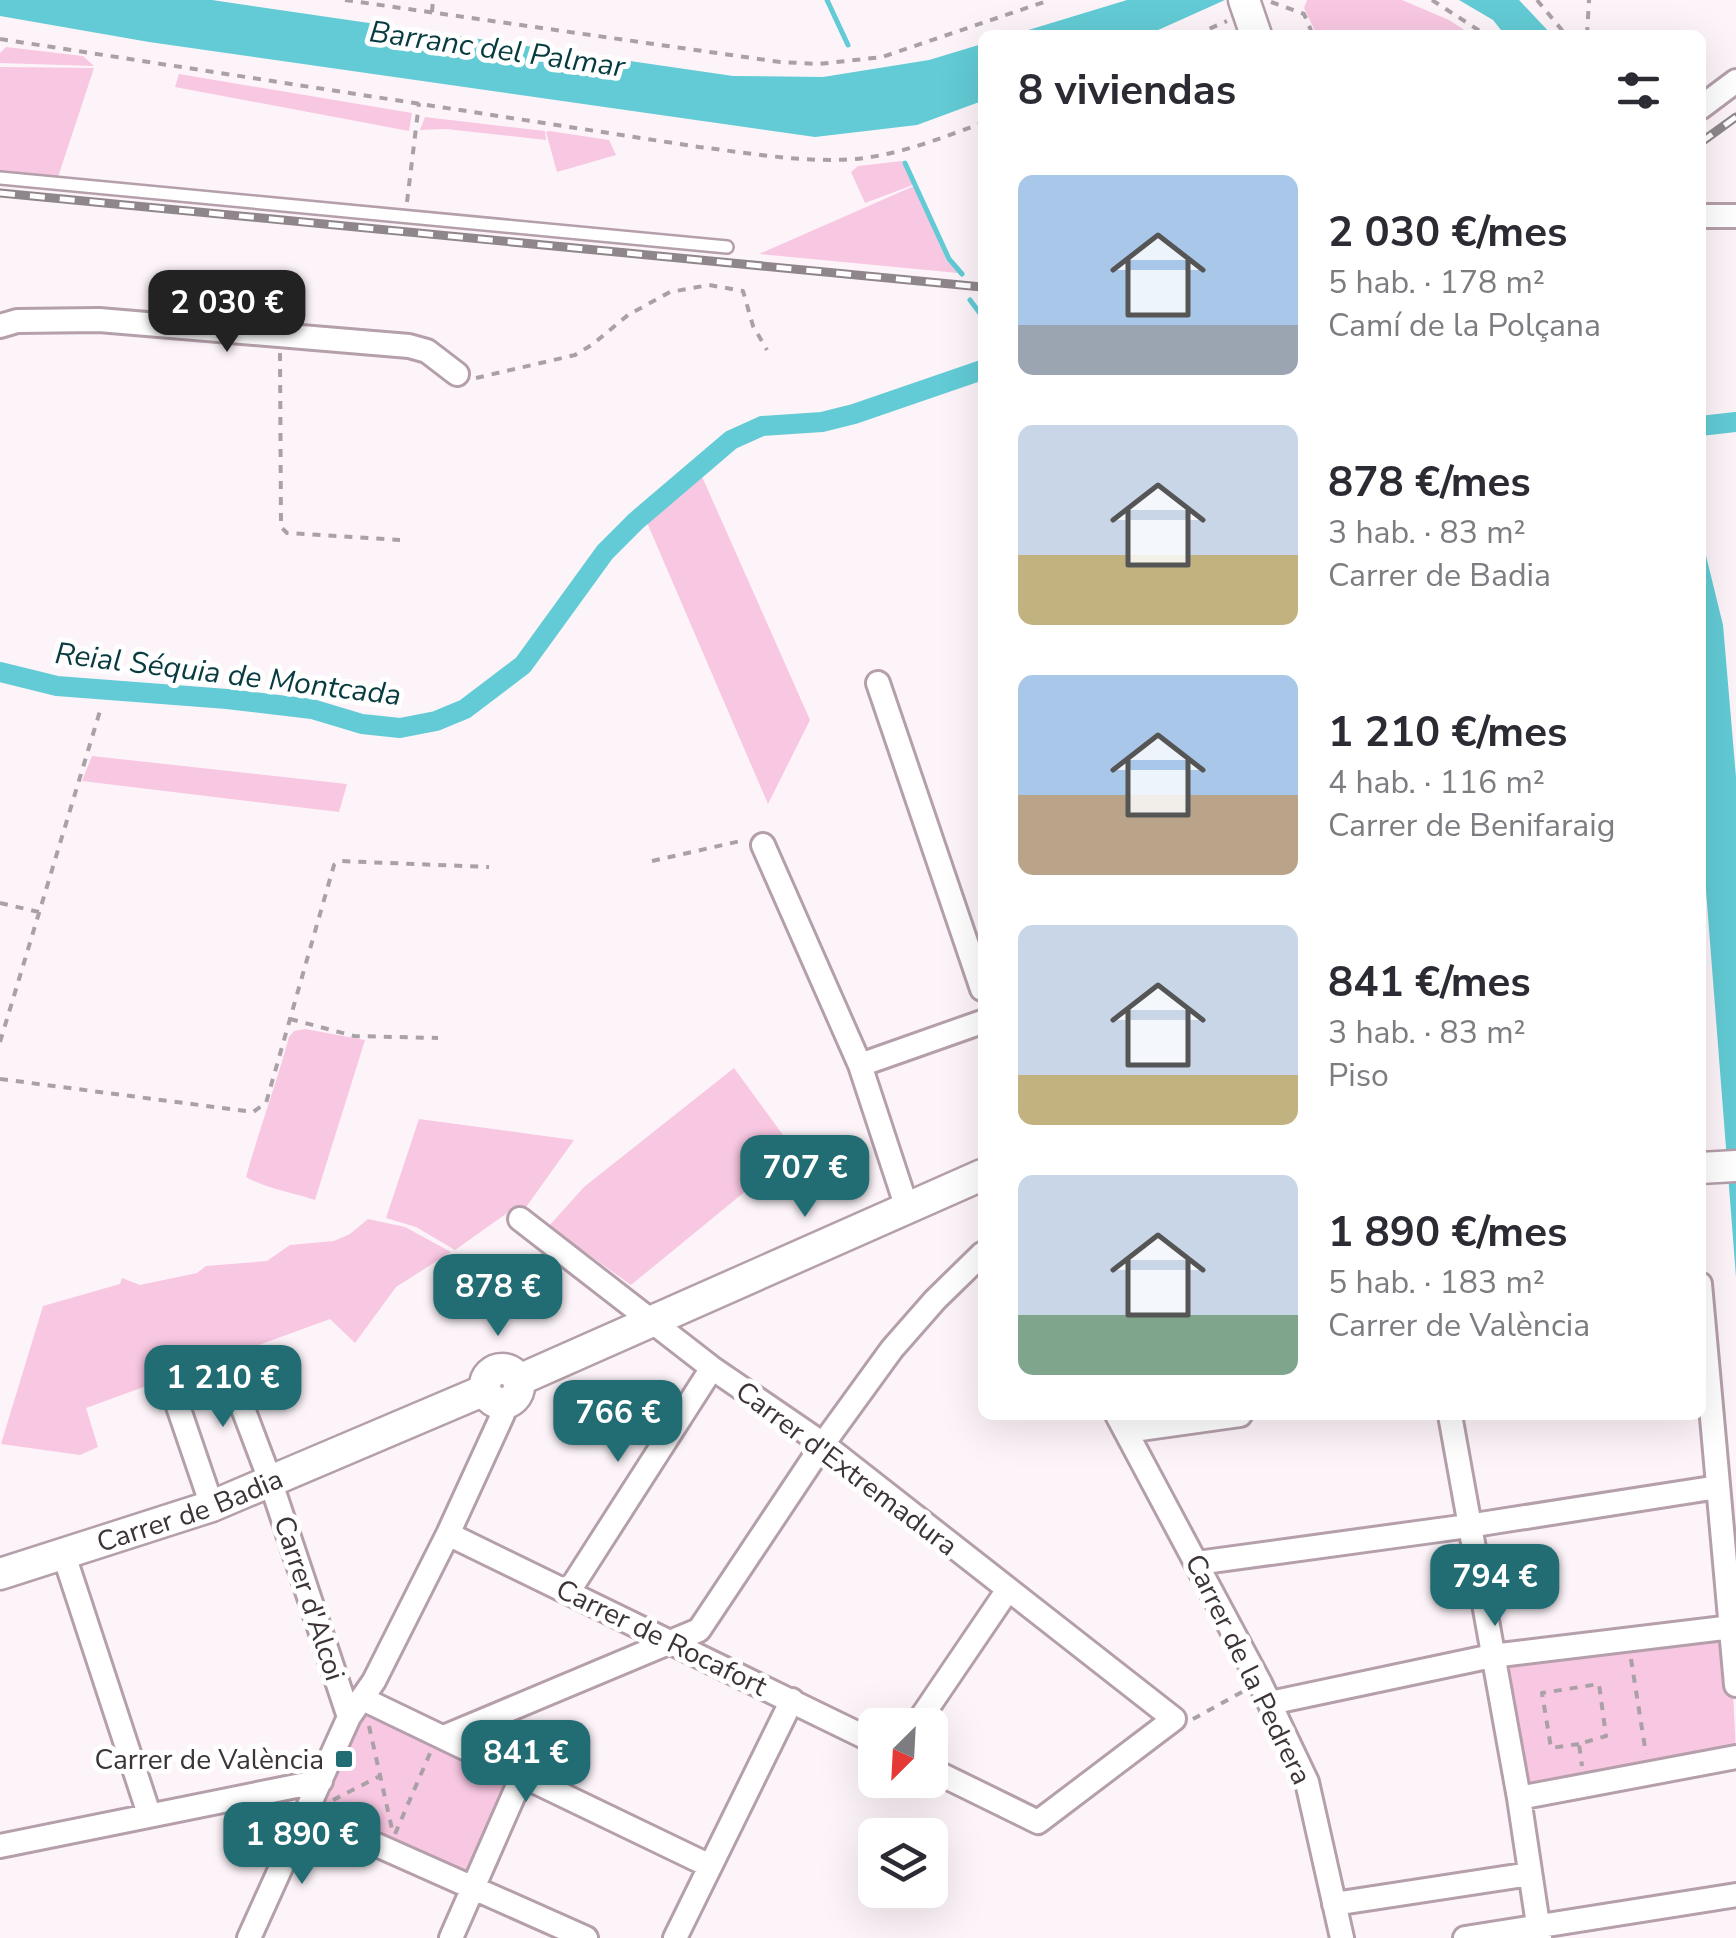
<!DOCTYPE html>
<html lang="es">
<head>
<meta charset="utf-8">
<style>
	:root { --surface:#fff; --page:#f2f2f3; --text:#2b2b33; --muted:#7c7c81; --accent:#226d74 }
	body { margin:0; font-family:"Nunito Sans",sans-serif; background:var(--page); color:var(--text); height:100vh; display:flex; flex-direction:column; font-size:38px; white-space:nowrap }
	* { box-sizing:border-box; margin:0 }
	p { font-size:32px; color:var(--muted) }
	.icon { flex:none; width:55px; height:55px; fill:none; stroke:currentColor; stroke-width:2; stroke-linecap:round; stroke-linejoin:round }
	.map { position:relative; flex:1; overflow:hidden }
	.drawer { position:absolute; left:978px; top:30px; width:728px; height:1390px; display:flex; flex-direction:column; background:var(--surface); border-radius:15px; box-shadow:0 10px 40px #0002 }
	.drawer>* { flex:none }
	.needle { width:65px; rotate:204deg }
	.buttons { position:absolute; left:858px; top:1708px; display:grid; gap:20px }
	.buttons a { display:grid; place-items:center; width:90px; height:90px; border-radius:15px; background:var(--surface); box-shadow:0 10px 40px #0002; font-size:50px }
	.price { position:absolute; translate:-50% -85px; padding:0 22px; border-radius:20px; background:var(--accent); color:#fff; font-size:32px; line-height:65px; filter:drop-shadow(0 2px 5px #0008) }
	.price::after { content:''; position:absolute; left:50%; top:60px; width:30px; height:22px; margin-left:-15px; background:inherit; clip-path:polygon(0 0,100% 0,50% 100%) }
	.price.selected { background:#222; color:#fff }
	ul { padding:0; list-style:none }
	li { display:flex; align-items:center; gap:30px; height:250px; padding:0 40px }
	li span { display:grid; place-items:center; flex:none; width:280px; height:200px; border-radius:15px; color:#555 }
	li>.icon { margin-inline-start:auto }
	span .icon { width:120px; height:120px; fill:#fffc; stroke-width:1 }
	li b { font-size:42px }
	h2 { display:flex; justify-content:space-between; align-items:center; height:120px; padding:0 40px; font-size:42px }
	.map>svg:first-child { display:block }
</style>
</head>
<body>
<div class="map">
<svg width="1736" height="1938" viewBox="0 0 1736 1938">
	<rect width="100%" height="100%" fill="#fdf4f9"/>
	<path fill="#f8c7e1" d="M1307,0h95l47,20 23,15h-22l-5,-5 -24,5h-104l-13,-27z
		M6,47l77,9 11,10 -94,-3v-10z
		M0,67l94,1 -36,109 -58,-6z
		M179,74l233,39 -3,18 -234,-44z
		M425,117l120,14 1,9 -100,-11 -26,1z
		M549,131l60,9 7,15 -59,17 -11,-40z
		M902,161l11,24 -48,18 -14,-31 7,-6z
		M914,186l33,75 11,12 -199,-19z
		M700,472l110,248 -42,84 -123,-286z
		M92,756l255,28 -8,28 -257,-31z
		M305,1029l60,11 -50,160c-24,-8 -48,-11 -69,-23 13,-47 30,-92 43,-140l5,-6z
		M734,1068l65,89 -29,14 -139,114 -82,-59 35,-39z
		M419,1119l155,21 -50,70 -7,-4 -62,44 -39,-23 -30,-9z
		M368,1219l37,8 46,25 -55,35 -41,56 -25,-24 -244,89 12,39 -18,8 -79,-11 42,-138 77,-22 2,-6 18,7 57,-12 9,-7 61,-5 23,-16 44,-4 16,-7z
		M1730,1630l6,123 -219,45 -23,-140z
		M367,1707l151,70 -47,104 -156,-71 40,-86z"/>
	<path fill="#62cbd5" d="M0,0h212l521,76 90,1 106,-17 53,-16v57l-65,24 -102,12 -666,-95 -149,-26z
		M1127,0h98l-78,35h-135z
		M1459,0h60l33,35h-47l-12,-15z
		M1700,531l23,94 13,152v500l-36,-464z"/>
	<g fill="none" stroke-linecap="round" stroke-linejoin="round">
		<path stroke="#62cbd5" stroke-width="5" d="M827,0l21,45
			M905,163l44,96 13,15
			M970,300l12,16"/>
		<path stroke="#62cbd5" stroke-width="20" d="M1700,426l36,-4
			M0,672l57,14 170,13 85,10 50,15 38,4 36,-7 29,-12 58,-44 82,-113 31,-31 95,-81 31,-14 60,-4 32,-8 128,-44"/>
		<g stroke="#b49faa" stroke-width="16">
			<path id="lane" d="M0,178l727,69"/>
		</g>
		<g stroke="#b49faa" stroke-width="28">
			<path id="street" d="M1700,108l36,-27
				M1700,216h36
				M0,326l17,-5 82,-1 310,26 18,5 30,23
				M878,683l104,306
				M763,845l97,220 47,143
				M860,1065l122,-43
				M520,1219l192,149 111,76 351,275 -136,103 -108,-53
				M1700,1284l36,401
				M225,1361l45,119 79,237
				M171,1386l41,120
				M1117,1415l143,268 47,99 35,156
				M1450,1415l69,383 21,140
				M1126,1431l114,-16
				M448,1534l427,208
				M63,1552l86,262
				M1197,1563l271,-37 250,-39
				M569,1591l143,-223
				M363,1699l347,167
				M1270,1703l222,-47 240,-29
				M916,1725l91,-134
				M444,1737l255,-107 124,-186 69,-95 43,-49 47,-46
				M1519,1798l217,-41
				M307,1814l279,124
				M0,1846l321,-65
				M1334,1904l196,-30
				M249,1938l100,-221 25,-36 74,-147 55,-120v-11
				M451,1938l72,-164
				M675,1938l117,-238
				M1465,1938l271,-43"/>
		</g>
		<g stroke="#b49faa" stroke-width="35">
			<g id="secondary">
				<path d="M1244,0l12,35"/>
				<path d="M1700,1168l36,-2"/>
				<circle cx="502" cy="1386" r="17"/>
				<path d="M519,1380l463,-205"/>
				<path id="s1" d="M0,1574l212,-68 273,-116"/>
			</g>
		</g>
		<path stroke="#aaa1a6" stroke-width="4" stroke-dasharray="8 8" stroke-linecap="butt" d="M345,0l435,62 39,2 63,-7 168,-57
			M1432,0l54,35
			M1537,0l29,35
			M1271,2l33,12 9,21
			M432,12l1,-12
			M1195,35l32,-14
			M1587,35l2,-35
			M0,39l699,108c51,6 103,16 156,12 44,-4 87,-21 127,-36
			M407,202l12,-99
			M280,353l1,174 6,6 113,7
			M476,378l99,-23 18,-11 35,-29 42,-23 39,-7 34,6 10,35 14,24
			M652,861l93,-21
			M0,903l39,9
			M290,1019l64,17 84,2
			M0,1042l100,-331
			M0,1079l253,33 13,-9 68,-238 6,-4 149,6
			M1631,1659l15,95
			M1193,1719l49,-27
			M369,1726l23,103
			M1579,1744l-28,4 -9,-55 57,-9 7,52 -27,8 3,22
			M333,1800l47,-24
			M395,1834l36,-83"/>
		<use href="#lane" stroke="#fff" stroke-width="11"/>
		<use href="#street" stroke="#fff" stroke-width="22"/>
		<use href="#secondary" stroke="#fff" stroke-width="30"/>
		<g stroke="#8f868b" stroke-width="9">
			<path id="rail" d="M1700,143l36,-26
				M0,193l982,94"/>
		</g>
		<use href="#rail" stroke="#fff" stroke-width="5" stroke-dasharray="15" stroke-linecap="butt"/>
	</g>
	<rect fill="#226d74" stroke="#fff" stroke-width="4" x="334" y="1749" width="20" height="20" rx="5"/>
	<g text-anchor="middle" stroke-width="10" stroke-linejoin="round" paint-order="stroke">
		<g font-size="28" fill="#3d3439" stroke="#fff">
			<text transform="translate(847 1468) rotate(37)" y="10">Carrer d'Extremadura</text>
			<text dy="10" stroke="none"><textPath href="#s1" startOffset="200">Carrer de Badia</textPath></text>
			<text transform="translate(310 1598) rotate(72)" y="10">Carrer d'Alcoi</text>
			<text transform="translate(662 1637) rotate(26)" y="10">Carrer de Rocafort</text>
			<text transform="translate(1249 1669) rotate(64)" y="10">Carrer de la Pedrera</text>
		</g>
		<g font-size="28" fill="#3d3439" stroke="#fff" text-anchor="end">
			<text x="324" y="1769">Carrer de València</text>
		</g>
		<g font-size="30" font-style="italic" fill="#083b40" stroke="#fff">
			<text transform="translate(497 49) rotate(8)" y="10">Barranc del Palmar</text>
			<text transform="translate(228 674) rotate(7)" y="10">Reial Séquia de Montcada</text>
		</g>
	</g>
</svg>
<div class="buttons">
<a><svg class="needle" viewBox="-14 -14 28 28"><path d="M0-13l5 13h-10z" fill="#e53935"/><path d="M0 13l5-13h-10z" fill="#7c7c81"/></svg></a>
<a><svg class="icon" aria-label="layers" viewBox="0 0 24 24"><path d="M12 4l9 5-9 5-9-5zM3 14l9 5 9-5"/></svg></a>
</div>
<b class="price selected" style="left:227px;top:355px">2 030 €</b>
<b class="price" style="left:805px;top:1220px">707 €</b>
<b class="price" style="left:498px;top:1339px">878 €</b>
<b class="price" style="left:223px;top:1430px">1 210 €</b>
<b class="price" style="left:618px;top:1465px">766 €</b>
<b class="price" style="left:1495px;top:1629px">794 €</b>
<b class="price" style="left:526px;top:1805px">841 €</b>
<b class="price" style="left:302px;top:1887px">1 890 €</b>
<section class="drawer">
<h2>8 viviendas<svg class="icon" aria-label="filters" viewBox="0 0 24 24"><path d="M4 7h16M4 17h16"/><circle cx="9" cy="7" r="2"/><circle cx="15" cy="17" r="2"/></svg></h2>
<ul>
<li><span style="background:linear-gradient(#a9c7e8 75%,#9aa5b1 0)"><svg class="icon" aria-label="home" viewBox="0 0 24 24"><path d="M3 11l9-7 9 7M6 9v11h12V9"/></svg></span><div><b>2 030 €/mes</b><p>5 hab. · 178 m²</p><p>Camí de la Polçana</p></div></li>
<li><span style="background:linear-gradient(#c9d6e8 65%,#c2b280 0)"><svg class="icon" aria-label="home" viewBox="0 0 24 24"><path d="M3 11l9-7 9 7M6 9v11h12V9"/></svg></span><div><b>878 €/mes</b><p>3 hab. · 83 m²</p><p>Carrer de Badia</p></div></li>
<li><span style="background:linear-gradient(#a9c7e8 60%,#b9a48a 0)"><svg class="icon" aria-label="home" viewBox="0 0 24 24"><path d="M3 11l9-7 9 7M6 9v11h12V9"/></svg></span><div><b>1 210 €/mes</b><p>4 hab. · 116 m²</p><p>Carrer de Benifaraig</p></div></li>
<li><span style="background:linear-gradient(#c9d6e8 75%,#c2b280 0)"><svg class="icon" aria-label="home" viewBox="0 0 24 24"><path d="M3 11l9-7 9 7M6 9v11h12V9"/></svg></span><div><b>841 €/mes</b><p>3 hab. · 83 m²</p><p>Piso</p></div></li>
<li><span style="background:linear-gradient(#c9d6e8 70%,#7fa58c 0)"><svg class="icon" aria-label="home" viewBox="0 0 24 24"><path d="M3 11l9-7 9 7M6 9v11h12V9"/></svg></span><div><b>1 890 €/mes</b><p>5 hab. · 183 m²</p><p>Carrer de València</p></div></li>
</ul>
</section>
</div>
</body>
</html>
